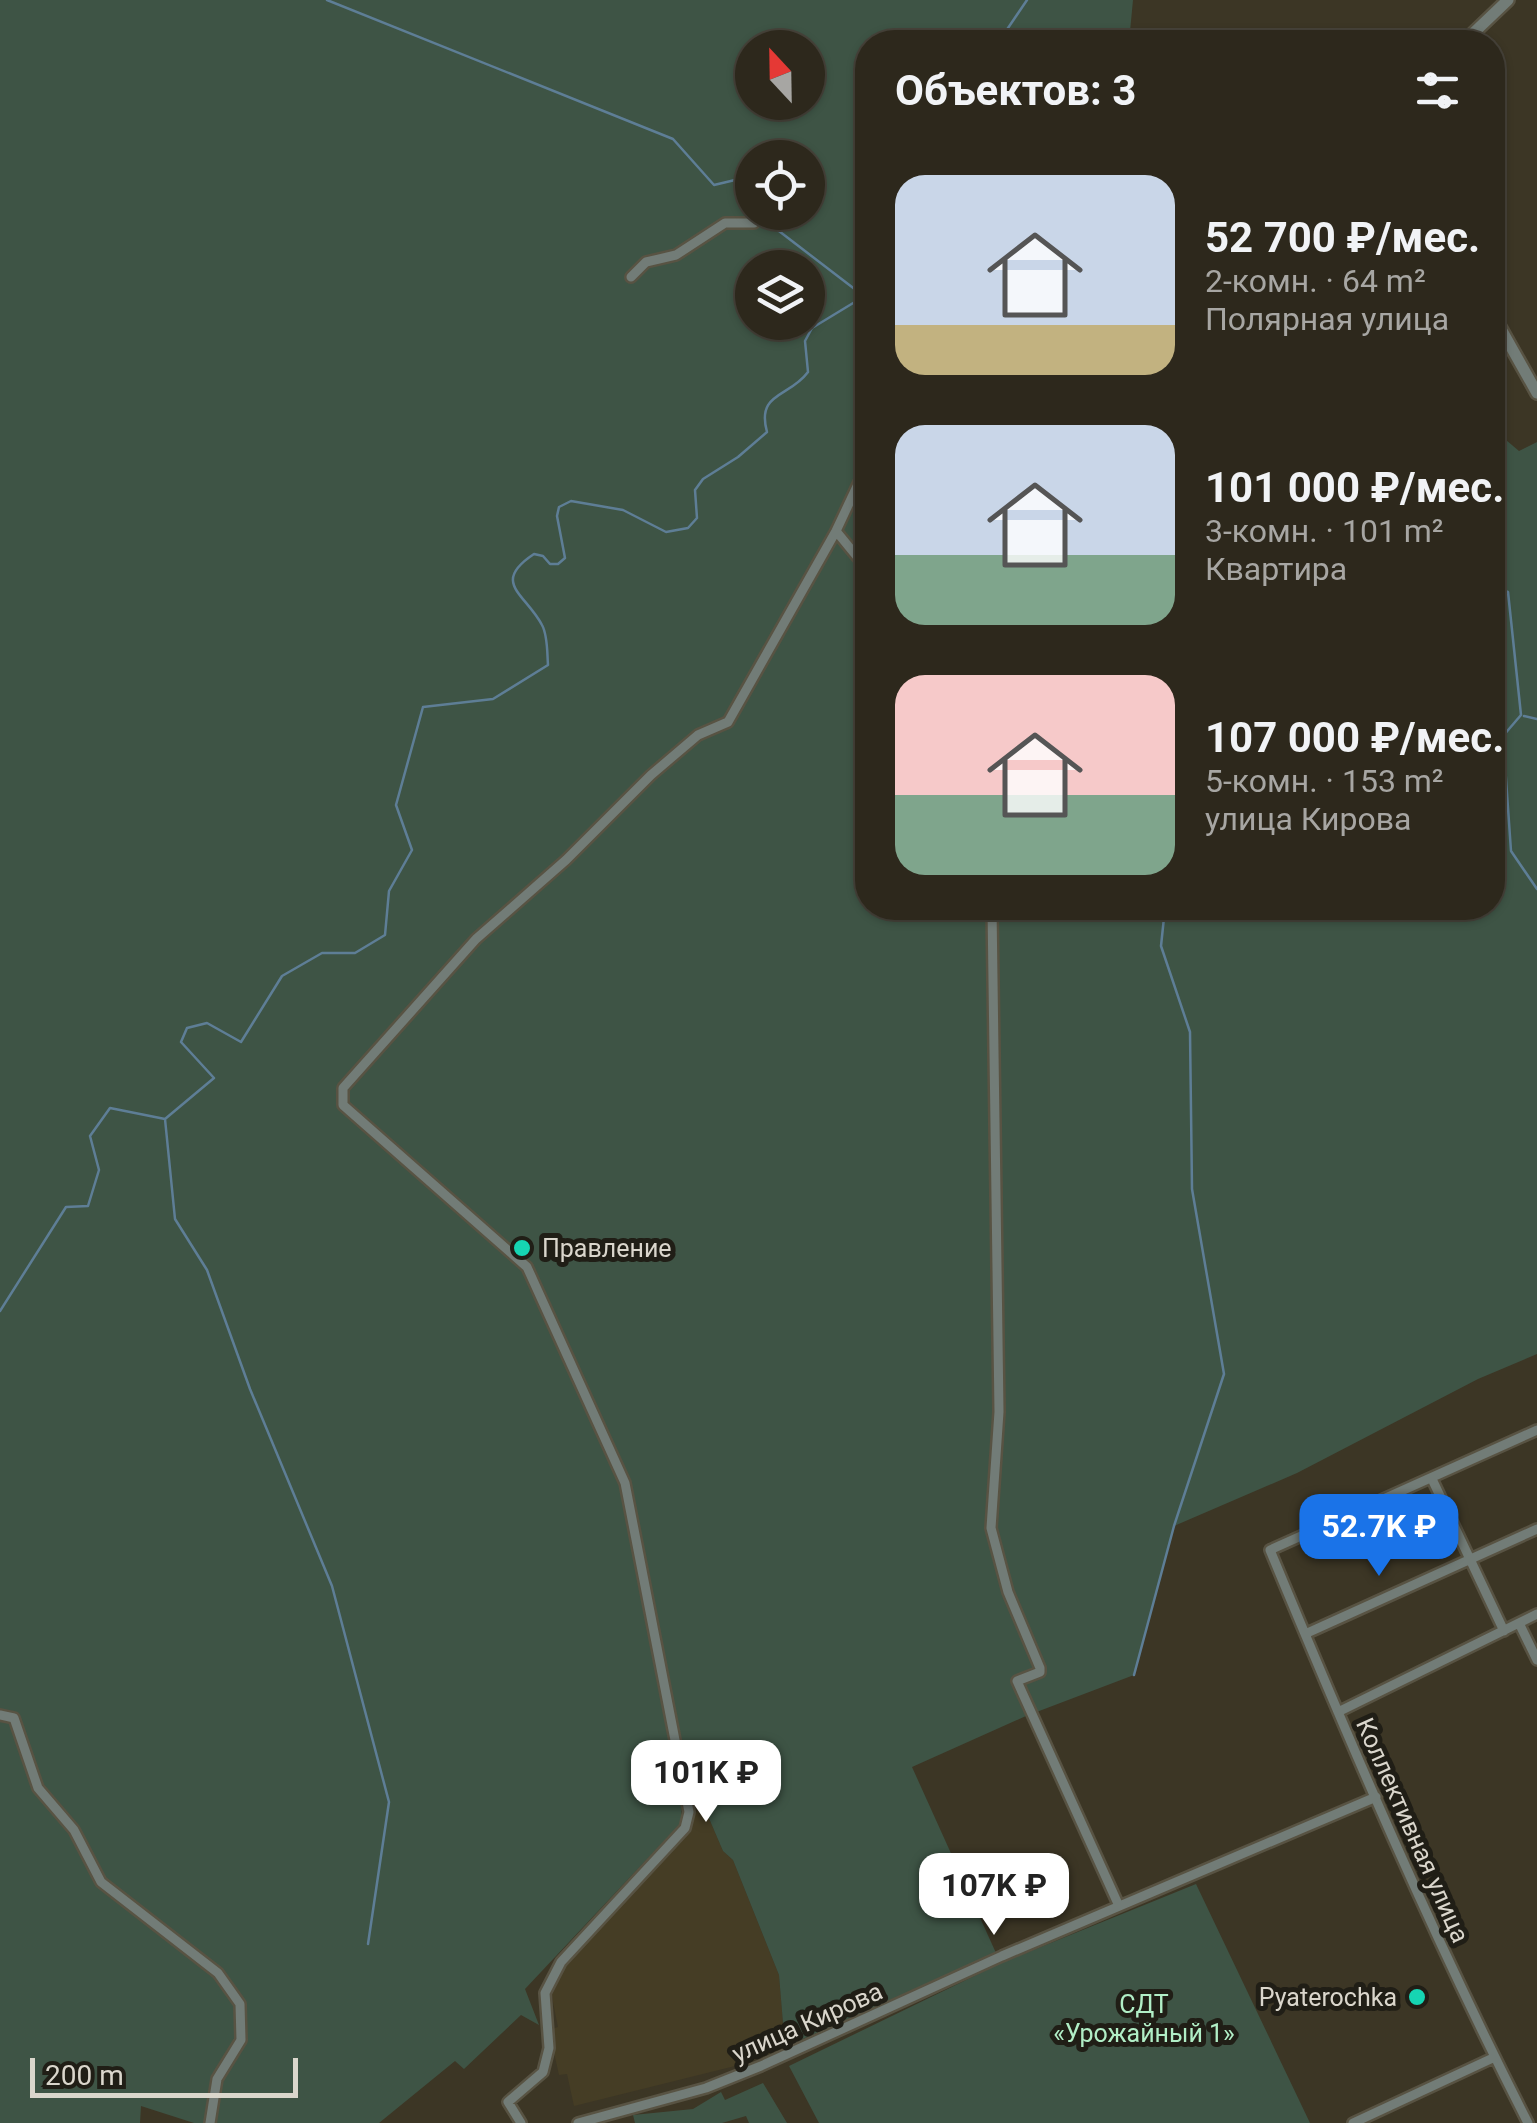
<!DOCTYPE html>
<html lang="ru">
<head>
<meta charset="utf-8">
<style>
	:root { --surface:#2d281c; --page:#393429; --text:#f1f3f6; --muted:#a7a6a3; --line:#48443b; --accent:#1a73e8 }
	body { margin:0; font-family:Roboto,sans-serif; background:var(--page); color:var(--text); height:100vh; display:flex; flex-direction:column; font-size:38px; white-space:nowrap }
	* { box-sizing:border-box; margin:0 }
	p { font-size:32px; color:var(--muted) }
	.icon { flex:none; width:55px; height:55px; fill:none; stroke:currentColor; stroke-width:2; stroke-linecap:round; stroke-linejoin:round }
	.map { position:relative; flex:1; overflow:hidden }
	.details { position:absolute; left:855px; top:30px; width:650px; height:890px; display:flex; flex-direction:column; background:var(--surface); border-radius:40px; box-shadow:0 2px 8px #0004,0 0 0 2px var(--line) }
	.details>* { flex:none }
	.needle { width:65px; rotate:338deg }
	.fabs { position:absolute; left:735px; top:30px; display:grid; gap:20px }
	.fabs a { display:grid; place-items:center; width:90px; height:90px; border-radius:50%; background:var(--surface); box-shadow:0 2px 8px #0004,0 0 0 2px var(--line); font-size:50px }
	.scale { position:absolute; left:30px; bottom:25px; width:268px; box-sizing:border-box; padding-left:10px; border:5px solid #dad6cc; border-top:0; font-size:28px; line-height:35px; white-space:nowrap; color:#dad6cc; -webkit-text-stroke:8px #201e16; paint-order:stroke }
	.price { position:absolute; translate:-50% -85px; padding:0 22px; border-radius:20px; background:#fff; color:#222; font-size:32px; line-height:65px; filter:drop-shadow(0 2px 5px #0008) }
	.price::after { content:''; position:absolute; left:50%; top:60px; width:30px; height:22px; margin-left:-15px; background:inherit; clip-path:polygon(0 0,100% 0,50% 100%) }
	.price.on { background:var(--accent); color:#fff }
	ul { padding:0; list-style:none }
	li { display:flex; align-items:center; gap:30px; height:250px; padding:0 40px }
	li span { display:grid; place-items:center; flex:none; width:280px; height:200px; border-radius:30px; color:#555 }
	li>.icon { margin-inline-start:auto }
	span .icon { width:120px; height:120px; fill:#fffc; stroke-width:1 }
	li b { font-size:42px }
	h2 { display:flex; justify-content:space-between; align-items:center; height:120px; padding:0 40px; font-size:42px }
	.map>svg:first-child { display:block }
</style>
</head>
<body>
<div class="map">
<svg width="1537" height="2123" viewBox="0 0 1537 2123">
	<rect width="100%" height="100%" fill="#3c3625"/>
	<path fill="#453d25" d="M705,1809l18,42 10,9 46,115 6,72 -38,16 -173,43 -7,-32 -8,1 -10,-45 9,-3 -7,-35 15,-26 26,-30 96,-103 5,-20z"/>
	<path fill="#3e5445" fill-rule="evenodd" d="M0,0h1133l-4,42h-261v866h624l1,-479 26,22 18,-9v912l-59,25 -181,94 -123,53 -40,149 -108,41 -114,51 84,186 -211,94 -6,-72 -46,-115 -10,-9 -18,-42 -22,-30 -2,44 -156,166 14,36 -18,-10 -57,54 -9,-8 -76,62h-185l-53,-17 -1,17h-140zM752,48h56v54h-56zM752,158h56v54h-56zM752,268h56v54h-56z
		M1196,1884l114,239h-491l-30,-57 212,-103z
		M763,2083l24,40h-38l-3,-7 -24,7h-87l-2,-8 60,-6 28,-17 4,8z"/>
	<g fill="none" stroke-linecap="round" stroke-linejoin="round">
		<path stroke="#5e7e96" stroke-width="2.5" d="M327,0l346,139 41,46 21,-5 17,12
			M1005,42l1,-11 21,-31
			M775,228l90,69
			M1492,587l16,5 13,123 -18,21 8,115 26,38
			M1524,716l13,3
			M165,1119l10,100 32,51 43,119 82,197 57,216 -21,142
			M0,1311l66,-104 22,-1 11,-36 -9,-34 20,-28 55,11 49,-41 -33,-36 6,-14 20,-5 34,19 41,-66 40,-23h33l30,-18 4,-44 23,-41 -16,-45 27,-98 70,-8 55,-34c-1,-12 0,-29 -6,-40 -16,-31 -52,-42 -8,-71l9,2 7,8h8l7,-6 -8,-42 2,-9 12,-6 52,9 43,22 22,-4 9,-10 -2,-28 8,-11 35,-22 29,-25c-11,-40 22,-34 41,-60l-3,-31 7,-13 56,-34
			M1134,1675l40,-149 50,-152 -32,-185 -2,-157 -29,-86 4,-38"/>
		<g stroke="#585343" stroke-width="14">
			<path id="minor" d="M631,277l15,-15 30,-7 49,-32h29
				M836,531l32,39
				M992,908l7,504 -8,116 17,64 32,76v4l-23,9 102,225
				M1432,1479l72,152
				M1519,1623l18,37
				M1305,1634l232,-105
				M1338,1712l199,-98
				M0,1715l14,3 24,70 36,42 27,52 117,91 22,31 1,36 -24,39 -7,44
				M521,2123l-13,-21 35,-30 6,-24 -4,-55 16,-31 124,-134 4,-16 -64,-329 -98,-216 -184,-162v-17l133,-149 90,-79 85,-85 47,-40 30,-13 108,-191 32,-68
				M578,2123l128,-35 55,-22 241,-110 374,-159
				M1353,2123l142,-66
				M1528,2123c-95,-186 -178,-380 -258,-573l267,-120"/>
		</g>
		<g stroke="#585343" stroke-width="16">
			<path id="tertiary" d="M1464,42l44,-42
				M1492,313l45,80"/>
		</g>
		<use href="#minor" stroke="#727c77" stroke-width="9"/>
		<use href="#tertiary" stroke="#727c77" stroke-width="11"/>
	</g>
	<g fill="#16d5b3" stroke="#201e16" stroke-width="4">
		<circle cx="522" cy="1248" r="10"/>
		<circle cx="1417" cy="1997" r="10"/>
	</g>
	<g text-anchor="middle" stroke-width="10" stroke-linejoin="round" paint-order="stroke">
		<g font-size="25" fill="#dad6cc" stroke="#201e16" text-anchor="start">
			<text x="542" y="1257">Правление</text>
			<text x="1397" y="2006" text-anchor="end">Pyaterochka</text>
		</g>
		<g font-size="25" fill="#dad6cc" stroke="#201e16">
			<text transform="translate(1413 1830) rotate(66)" y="9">Коллективная улица</text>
			<text transform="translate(807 2022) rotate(-24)" y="9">улица Кирова</text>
		</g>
		<g font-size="25" fill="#b1eec6" stroke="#201e16">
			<text x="1144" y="2013">СДТ<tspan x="1144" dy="29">«Урожайный 1»</tspan></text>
		</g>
	</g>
</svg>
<div class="fabs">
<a><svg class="needle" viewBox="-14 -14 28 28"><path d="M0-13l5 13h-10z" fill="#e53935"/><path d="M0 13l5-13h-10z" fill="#a7a6a3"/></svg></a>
<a><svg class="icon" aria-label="locate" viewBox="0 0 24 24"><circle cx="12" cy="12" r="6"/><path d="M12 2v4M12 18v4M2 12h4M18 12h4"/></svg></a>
<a><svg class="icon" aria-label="layers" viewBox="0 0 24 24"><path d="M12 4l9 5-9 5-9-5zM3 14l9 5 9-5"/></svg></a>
</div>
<div class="scale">200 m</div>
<b class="price on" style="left:1379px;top:1579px">52.7K ₽</b>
<b class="price" style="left:706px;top:1825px">101K ₽</b>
<b class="price" style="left:994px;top:1938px">107K ₽</b>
<section class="details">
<h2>Объектов: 3<svg class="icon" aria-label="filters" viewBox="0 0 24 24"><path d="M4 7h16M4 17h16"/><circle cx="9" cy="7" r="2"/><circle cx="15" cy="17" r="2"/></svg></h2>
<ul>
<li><span style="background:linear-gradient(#c9d6e8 75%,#c2b280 0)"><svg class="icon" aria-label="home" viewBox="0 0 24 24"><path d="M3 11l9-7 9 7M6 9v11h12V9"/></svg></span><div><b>52 700 ₽/мес.</b><p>2-комн. · 64 m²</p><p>Полярная улица</p></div></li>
<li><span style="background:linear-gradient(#c9d6e8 65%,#7fa58c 0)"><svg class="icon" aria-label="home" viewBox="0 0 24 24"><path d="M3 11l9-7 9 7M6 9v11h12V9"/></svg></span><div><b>101 000 ₽/мес.</b><p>3-комн. · 101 m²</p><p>Квартира</p></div></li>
<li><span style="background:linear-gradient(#f6c9c9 60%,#7fa58c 0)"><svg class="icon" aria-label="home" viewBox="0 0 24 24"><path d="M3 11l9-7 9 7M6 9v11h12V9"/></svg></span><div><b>107 000 ₽/мес.</b><p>5-комн. · 153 m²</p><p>улица Кирова</p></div></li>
</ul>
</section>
</div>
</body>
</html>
